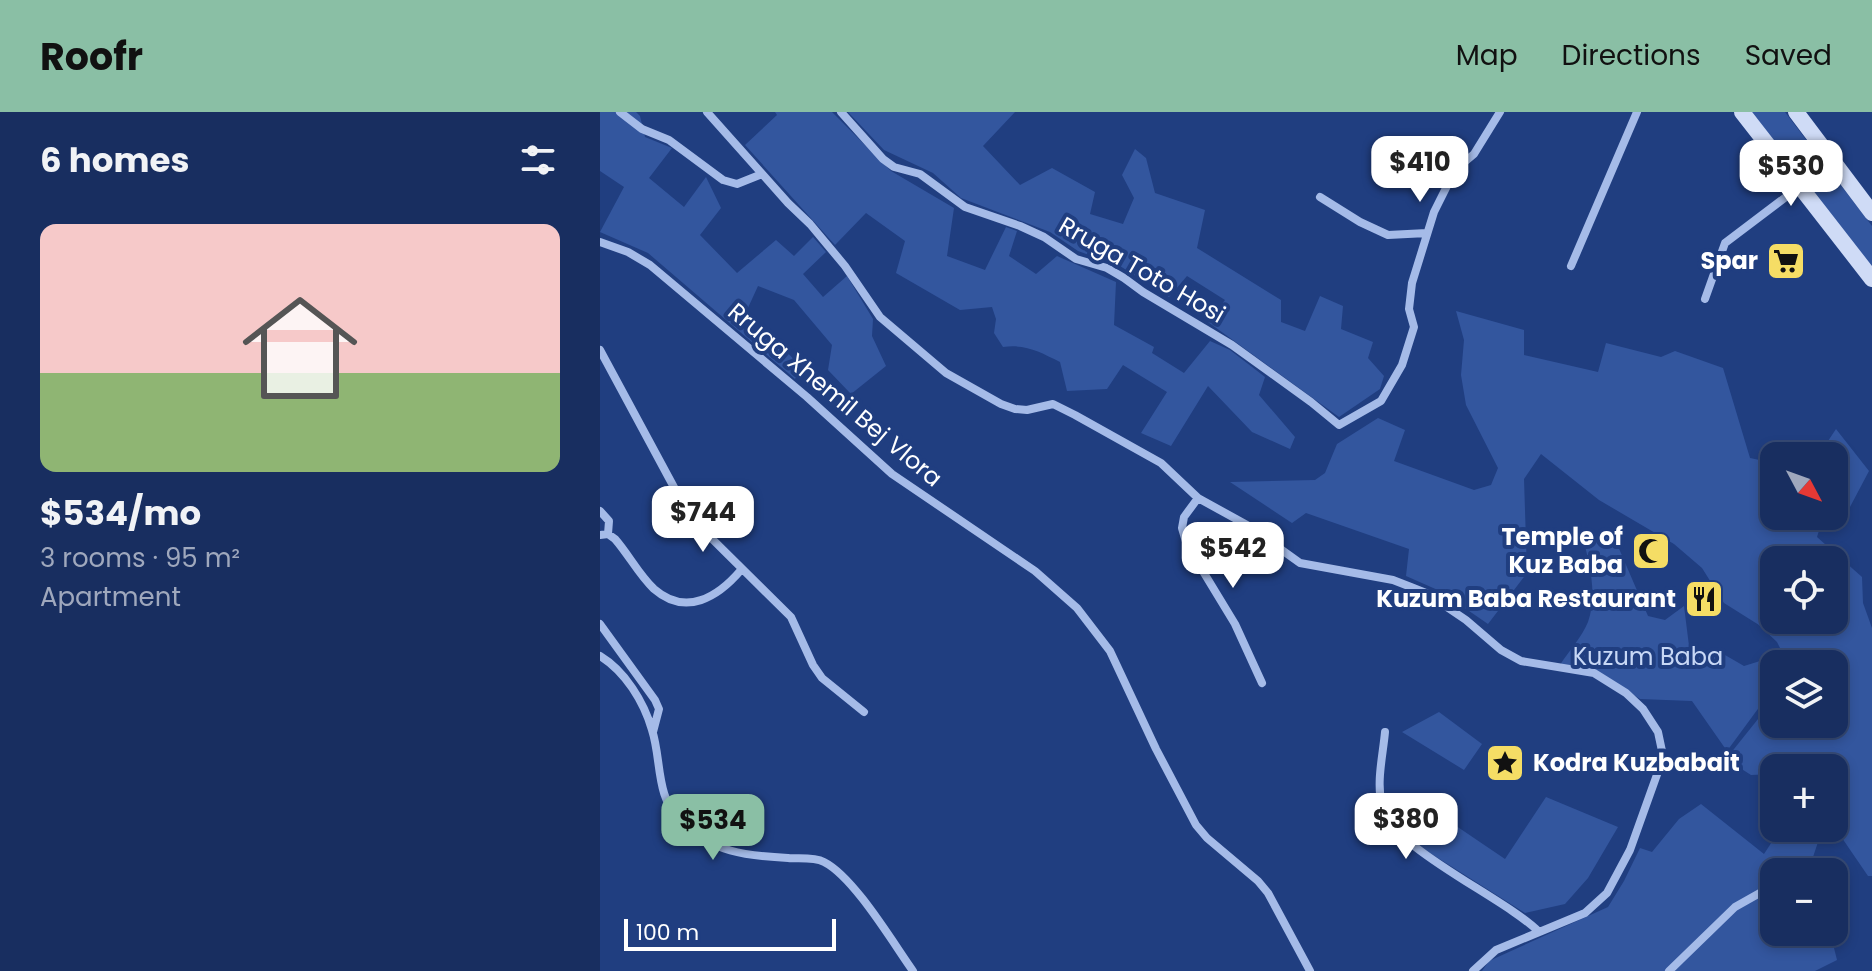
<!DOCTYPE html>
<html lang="en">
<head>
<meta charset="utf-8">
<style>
	:root { --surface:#182e60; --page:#253a69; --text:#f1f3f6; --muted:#9fa8bd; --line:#364a75; --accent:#8abfa5 }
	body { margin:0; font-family:Poppins,sans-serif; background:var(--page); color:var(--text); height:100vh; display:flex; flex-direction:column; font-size:30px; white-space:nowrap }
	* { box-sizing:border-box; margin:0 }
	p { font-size:26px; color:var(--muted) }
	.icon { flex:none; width:44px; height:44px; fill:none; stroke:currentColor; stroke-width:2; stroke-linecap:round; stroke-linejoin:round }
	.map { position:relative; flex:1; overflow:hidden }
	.details { display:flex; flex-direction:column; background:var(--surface); width:600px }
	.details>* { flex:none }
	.needle { width:52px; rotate:131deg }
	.fabs { position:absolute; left:1160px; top:330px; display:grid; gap:16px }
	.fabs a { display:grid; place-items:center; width:88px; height:88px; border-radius:16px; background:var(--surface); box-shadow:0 4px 12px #0003,0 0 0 2px var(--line); font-size:40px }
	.scale { position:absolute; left:24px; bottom:20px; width:212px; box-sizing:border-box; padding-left:8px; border:4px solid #fff; border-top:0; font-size:22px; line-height:28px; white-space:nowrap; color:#fff; -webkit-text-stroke:6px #203e80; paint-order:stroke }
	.price { position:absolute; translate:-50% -68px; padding:0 18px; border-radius:16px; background:#fff; color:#222; font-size:26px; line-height:52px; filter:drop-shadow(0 2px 4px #0008) }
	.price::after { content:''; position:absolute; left:50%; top:48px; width:24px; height:18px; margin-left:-12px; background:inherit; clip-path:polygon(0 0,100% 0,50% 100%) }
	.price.active { background:var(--accent); color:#111 }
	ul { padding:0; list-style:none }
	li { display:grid; align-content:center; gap:16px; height:424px; padding:0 40px }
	li span { display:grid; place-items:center; height:248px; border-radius:16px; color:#555 }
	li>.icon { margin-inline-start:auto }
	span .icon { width:144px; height:144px; fill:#fffc; stroke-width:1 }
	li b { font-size:34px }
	h2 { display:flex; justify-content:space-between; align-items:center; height:96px; padding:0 40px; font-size:34px }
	header { display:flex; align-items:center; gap:48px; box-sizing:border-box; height:112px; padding:0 40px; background:var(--accent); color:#111 }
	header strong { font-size:38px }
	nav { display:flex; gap:44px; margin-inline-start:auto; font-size:28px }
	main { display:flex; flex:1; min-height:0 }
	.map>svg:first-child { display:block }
</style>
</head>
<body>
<header>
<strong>Roofr</strong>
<nav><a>Map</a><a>Directions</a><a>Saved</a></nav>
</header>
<main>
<section class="details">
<h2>6 homes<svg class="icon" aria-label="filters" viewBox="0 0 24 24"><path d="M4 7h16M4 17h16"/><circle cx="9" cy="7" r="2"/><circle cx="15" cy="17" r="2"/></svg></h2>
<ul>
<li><span style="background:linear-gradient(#f6c9c9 60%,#8fb573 0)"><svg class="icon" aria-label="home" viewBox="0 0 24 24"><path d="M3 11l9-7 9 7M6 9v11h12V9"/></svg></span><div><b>$534/mo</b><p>3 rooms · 95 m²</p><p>Apartment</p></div></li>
</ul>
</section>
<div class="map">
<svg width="1272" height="859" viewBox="0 0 1272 859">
	<rect width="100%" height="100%" fill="#203e80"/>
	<path fill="#33569e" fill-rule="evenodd" d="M0,0h36l4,4 5,21 27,11 -23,30 35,29 22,-30 15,31 -21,27 37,38 39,-33 18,16 19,-19 13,15 -23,22 20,23 24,-21 26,43 -1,17 14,30 -35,28 -23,-24 4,-25 -38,-45 -36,-14 -11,24 54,57 -6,12 -147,-126 -48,-21 24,-45 -24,-16z
		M175,0h57l59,59 63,37 -7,48 38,14 21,-43 11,4 -8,25 27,18 21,-18 59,26 -2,43 40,22 -2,6 32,20 26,-32 20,9 35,27 -6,18 36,42 -5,12 -38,-17 -44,-46 -37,60 -30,-13 26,-41 -44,-27 -16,24 -40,2 -7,-29c-20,-10 -34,-18 -57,-15l-9,-14 2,-14 -4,-12 -32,3 -64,-37 9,-32 -39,-28 -31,32 -90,-100 32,-30z
		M248,0h167l-32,34 37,39 32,-17 43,24 -5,22 33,10 11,-26 -12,-23 13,-26 11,9 9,35 50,17 -8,38 84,52v22l24,9 15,-35 23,10 -2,23 32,13 -5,16 16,18 -4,13 -41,28 -131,-95 17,-22 -38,-24 -18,21 -49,-31 -42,-15 -28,-19 -89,-34 -28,-25 -49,-23z
		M1150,0h35l87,114v48z
		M856,199l68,19v25l74,17 8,-29 55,14 14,-6 48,17 27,90 24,5v53h60v-60h-16l18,-27 33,42 -28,53 -18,-6 -6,19 45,40 1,26 9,25v248h-4l-26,-38 -20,-8 -14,42h-34v60h56l7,28 -22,11h-333l7,-10 119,-54 16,-26 16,-33 12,4 27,-33 22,-15 63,50 17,-26h53v-60h-60v6l-23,1 -25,-16 48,-60v25h60v-60h-46l-11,-22 -18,-17 -35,-22 -22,-35 -28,-24 -75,-44 -58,-46 -17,25 3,94 -39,51 -48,-33 -34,-15 3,-27 -103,-36 -14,10 -62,-41 85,-2 10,-7 12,-29 41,-26 27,12 -11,31 80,29 17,-5 7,-17 -32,-63 -5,-30 3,-35zM1174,448h60v60h-60z
		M982,422l32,3 34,79 17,4 19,-14 6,48 35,1 19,11 29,-9 3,7 -2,23 -47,64 -35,-50 -52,-2 -44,-28 -18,-5 -18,-1c8,-13 22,-28 28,-43 10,-29 1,-60 -6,-88z
		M839,600l43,32 -18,26 -62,-38z
		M946,685l72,30 -30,51 -23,26 -40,9 -106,-67 21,-31 65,44z"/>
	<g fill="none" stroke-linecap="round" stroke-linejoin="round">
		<path stroke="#a5bbe8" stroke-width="8" d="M20,0l22,17 27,11 54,40 14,4 25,-10
			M107,0l81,91 22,21 35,42 35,51 66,56 55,31 14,5 12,1 26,-6 22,11 86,48 37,35 49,27 53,38 93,17 18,7 15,6 40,27 35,30 20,11 73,12 32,20 17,16 15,23 4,19 -3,18 -29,81 -23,43 -22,20 -89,37 -23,21
			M241,0l42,47 11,8 26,7 45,33 55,19 24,11 32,22 31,9 17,10 19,14 89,53 79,57 28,23 42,-24 21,-36 12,-38 -5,-18 3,-26 22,-71 21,-42 19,-16 26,-42
			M720,85l40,25 28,13 39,-2
			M0,130l28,10 22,13 157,132 85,77 143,97 42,37 33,43 46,98 40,76 11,13 51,43 10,12 42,78
			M971,154l66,-154
			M1105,187l20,-56 74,-56
			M0,238l76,141 21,33 94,93 22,48 9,13 42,34
			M598,386l-14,19 -2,11 5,17 48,79 27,59
			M0,399l9,10 -1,13
			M0,423l8,-1 7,5c14,16 24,36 39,50 32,28 64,8 87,-19
			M0,512l55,76 4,9 -6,23
			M0,544c25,15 44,46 52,74 10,31 3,66 29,92 31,30 65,34 107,36 11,1 26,-1 36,4 30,15 69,81 89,109
			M785,620c-2,23 -9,50 -3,74 10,43 122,91 157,126
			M1069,859l66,-64 39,-22"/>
		<path stroke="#cfdbf6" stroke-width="16" d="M1142,0l130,167
			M1196,0l76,101"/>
	</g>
	<defs>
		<g id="supermarket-square" transform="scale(2)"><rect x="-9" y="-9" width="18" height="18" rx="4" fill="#f5dd65" stroke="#203e80"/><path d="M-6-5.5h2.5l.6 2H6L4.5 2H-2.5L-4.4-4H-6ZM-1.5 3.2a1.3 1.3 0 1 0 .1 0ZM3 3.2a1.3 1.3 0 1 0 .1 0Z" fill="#111"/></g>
		<g id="mosque-square" transform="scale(2)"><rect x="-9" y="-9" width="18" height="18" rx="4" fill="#f5dd65" stroke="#203e80"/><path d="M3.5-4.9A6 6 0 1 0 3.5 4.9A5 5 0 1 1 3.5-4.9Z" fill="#111"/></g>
		<g id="restaurant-square" transform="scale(2)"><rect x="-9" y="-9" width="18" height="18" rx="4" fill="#f5dd65" stroke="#203e80"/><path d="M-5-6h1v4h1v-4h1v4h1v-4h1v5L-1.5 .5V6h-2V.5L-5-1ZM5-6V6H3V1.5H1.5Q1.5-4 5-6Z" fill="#111"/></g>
		<g id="sight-square" transform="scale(2)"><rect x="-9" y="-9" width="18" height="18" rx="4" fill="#f5dd65" stroke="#203e80"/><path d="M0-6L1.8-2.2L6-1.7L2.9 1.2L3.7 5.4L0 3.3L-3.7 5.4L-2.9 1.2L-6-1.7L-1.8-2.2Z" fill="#111"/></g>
	</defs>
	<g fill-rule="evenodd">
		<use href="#supermarket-square" x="1186" y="149"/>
		<use href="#mosque-square" x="1051" y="439"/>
		<use href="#restaurant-square" x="1104" y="487"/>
		<use href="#sight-square" x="905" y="651"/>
	</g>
	<g text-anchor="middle" stroke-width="8" stroke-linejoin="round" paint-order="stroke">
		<g font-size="24" font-weight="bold" fill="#fff" stroke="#203e80" text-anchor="end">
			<text x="1158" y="157">Spar</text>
			<text x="1023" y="433">Temple of<tspan x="1023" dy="28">Kuz Baba</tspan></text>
			<text x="1076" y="495">Kuzum Baba Restaurant</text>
			<text x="933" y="659" text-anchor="start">Kodra Kuzbabait</text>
		</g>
		<g font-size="24" fill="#fff" stroke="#203e80">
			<text transform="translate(542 158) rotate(30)" y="8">Rruga Toto Hosi</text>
			<text transform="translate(235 283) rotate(40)" y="8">Rruga Xhemil Bej Vlora</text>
		</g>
		<g font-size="24" fill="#c8d8f6" stroke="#203e80">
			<text x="1048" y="553">Kuzum Baba</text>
		</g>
	</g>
</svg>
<div class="fabs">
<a><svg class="needle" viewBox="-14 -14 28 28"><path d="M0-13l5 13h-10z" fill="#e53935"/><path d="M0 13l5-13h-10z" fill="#9fa8bd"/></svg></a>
<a><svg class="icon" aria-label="locate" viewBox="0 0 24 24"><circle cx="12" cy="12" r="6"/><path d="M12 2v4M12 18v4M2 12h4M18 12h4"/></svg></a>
<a><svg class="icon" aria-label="layers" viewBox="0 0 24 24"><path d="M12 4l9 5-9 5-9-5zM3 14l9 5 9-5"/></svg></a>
<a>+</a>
<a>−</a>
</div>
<div class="scale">100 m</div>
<b class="price" style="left:820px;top:92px">$410</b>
<b class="price" style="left:1191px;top:96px">$530</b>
<b class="price" style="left:103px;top:442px">$744</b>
<b class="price" style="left:633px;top:478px">$542</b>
<b class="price" style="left:806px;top:749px">$380</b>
<b class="price active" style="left:113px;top:750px">$534</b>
</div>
</main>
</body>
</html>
